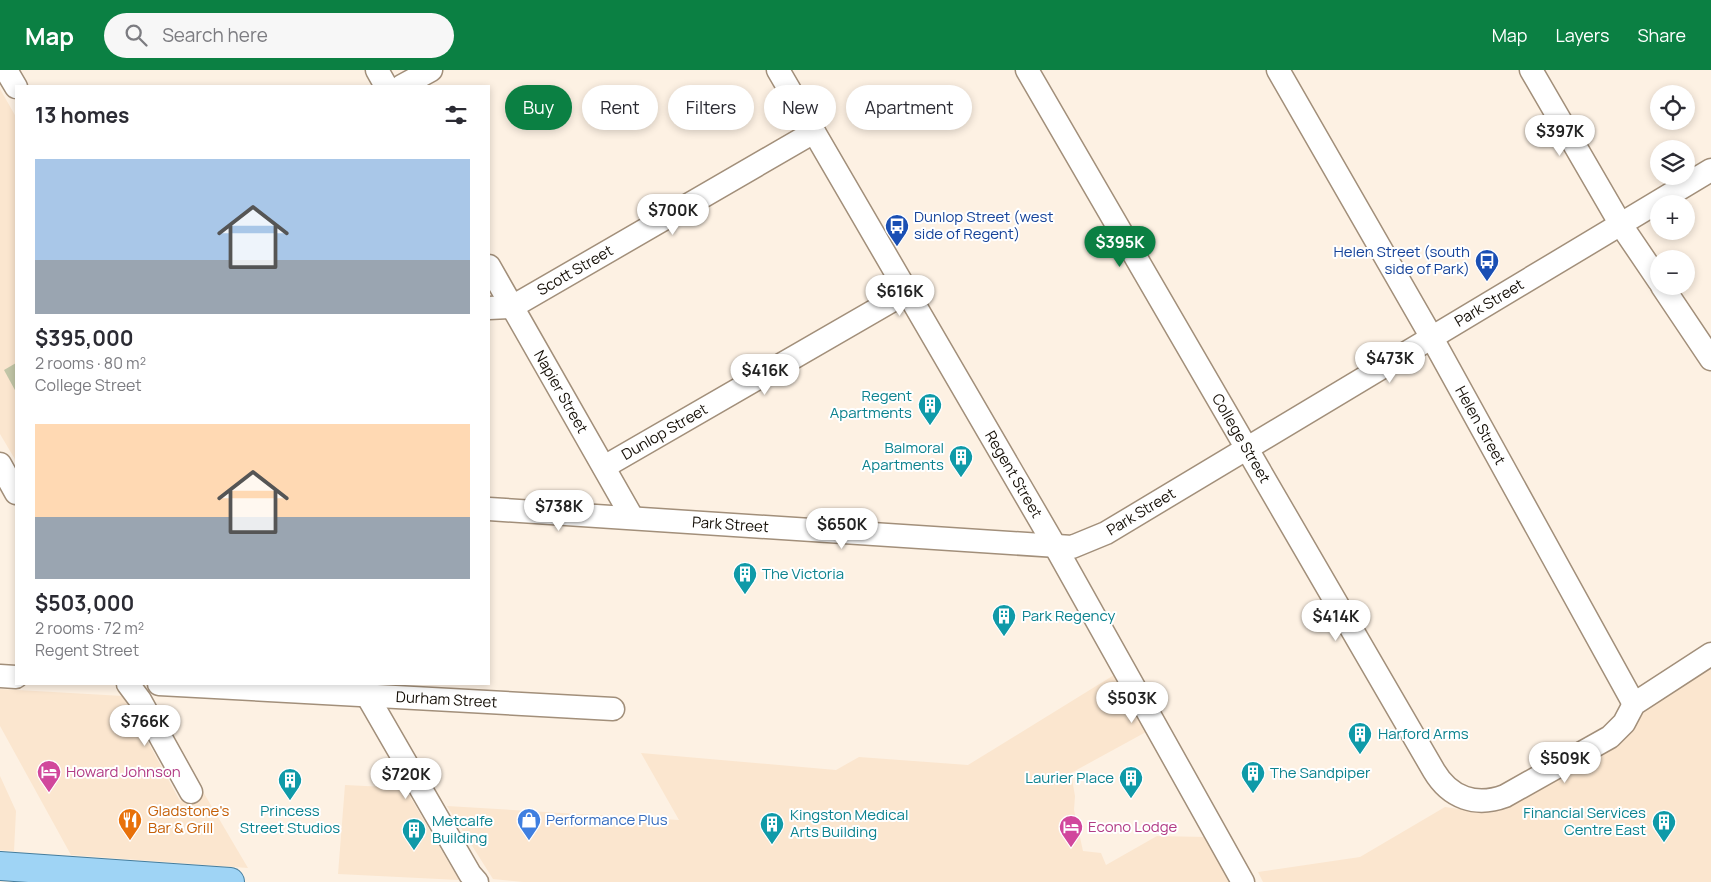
<!DOCTYPE html>
<html lang="en">
<head>
<meta charset="utf-8">
<style>
	:root { --surface:#fff; --page:#f7f7f7; --text:#2b2b33; --muted:#7c7c81; --accent:#0b8043 }
	body { margin:0; font-family:Manrope,sans-serif; background:var(--page); color:var(--text); height:100vh; display:flex; flex-direction:column; font-size:19px; white-space:nowrap }
	* { box-sizing:border-box; margin:0 }
	p { font-size:16px; color:var(--muted) }
	.icon { flex:none; width:28px; height:28px; fill:none; stroke:currentColor; stroke-width:2; stroke-linecap:round; stroke-linejoin:round }
	.map { position:relative; flex:1; overflow:hidden }
	.sheet { position:absolute; left:15px; top:15px; width:475px; height:600px; display:flex; flex-direction:column; background:var(--surface); border-radius:0px; box-shadow:0 2px 8px #0003 }
	.sheet>* { flex:none }
	.guide { position:absolute; left:505px; top:15px; width:475px; height:45px; display:flex; gap:10px }
	.tools { position:absolute; left:1650px; top:15px; display:grid; gap:10px }
	.tools a { display:grid; place-items:center; width:45px; height:45px; border-radius:50%; background:var(--surface); box-shadow:0 2px 8px #0003; font-size:25px }
	.price { position:absolute; translate:-50% -42px; padding:0 11px; border-radius:18px; background:#fff; color:#222; font-size:16px; line-height:32px; filter:drop-shadow(0 1px 2px #0008) }
	.price::after { content:''; position:absolute; left:50%; top:30px; width:15px; height:11px; margin-left:-8px; background:inherit; clip-path:polygon(0 0,100% 0,50% 100%) }
	.price.selected { background:var(--accent); color:#fff }
	ul { padding:0; list-style:none }
	li { display:grid; align-content:center; gap:10px; height:265px; padding:0 20px }
	li span { display:grid; place-items:center; height:155px; border-radius:0px; color:#555 }
	li>.icon { margin-inline-start:auto }
	span .icon { width:90px; height:90px; fill:#fffc; stroke-width:1 }
	li b { font-size:21px }
	h2 { display:flex; justify-content:space-between; align-items:center; height:60px; padding:0 20px; font-size:21px }
	.pill { padding:0 18px; border-radius:22px; background:var(--surface); box-shadow:0 2px 8px #0003; font-size:18px; line-height:45px }
	.pill.selected { background:var(--accent); color:#fff }
	header { display:flex; align-items:center; gap:30px; box-sizing:border-box; height:70px; padding:0 25px; background:var(--accent); color:#fff }
	header strong { font-size:24px }
	nav { display:flex; gap:28px; margin-inline-start:auto; font-size:18px }
	.search { width:350px; height:45px; background:var(--page); display:flex; align-items:center; gap:12px; box-sizing:border-box; padding:0 18px; border-radius:28px; color:var(--muted); font-size:19px }
	.map>svg:first-child { display:block }
</style>
</head>
<body>
<header>
<strong>Map</strong>
<div class="search"><svg class="icon" aria-label="search" viewBox="0 0 24 24"><circle cx="10" cy="10" r="6"/><path d="M15 15l6 6"/></svg>Search here</div>
<nav><a>Map</a><a>Layers</a><a>Share</a></nav>
</header>
<div class="map">
<svg width="1711" height="812" viewBox="0 0 1711 812">
	<rect width="100%" height="100%" fill="#fdf1e3"/>
	<path fill="#fbe6cf" d="M0,19l16,28v344l-16,-27z
		M1711,596v216h-448l-5,-10 102,-15 85,-50 44,6 17,-4 110,-63 17,-16 12,-22z
		M1114,605l32,57 -75,41 4,23 -1,14 9,41 18,2 5,12 51,-29 49,1 25,45h-708l-30,-3 -46,-73 232,14 -38,-67 195,17 23,-13 109,8z
		M0,619l123,7 57,105 22,-11 46,78 -177,-13 -71,-129z
		M0,706l16,35 -2,40 -14,-1z
		M345,715l60,3 54,92 -121,-6z"/>
	<path fill="#c2c6a7" d="M16,293v29l-12,-22z"/>
	<g fill="none" stroke-linecap="round" stroke-linejoin="round">
		<g stroke="#a28f7a" stroke-width="25">
			<g id="minor">
				<path d="M6,0l10,17"/>
				<path d="M377,0l9,16"/>
				<path id="s1" d="M778,0l277,476 188,336"/>
				<path id="s2" d="M1027,0l407,701c16,27 42,36 71,25l105,-59 14,-14 10,-19 77,-50"/>
				<path id="s3" d="M1278,0l154,268 202,366"/>
				<path d="M1531,0l90,155 38,56"/>
				<path d="M402,16l29,-16"/>
				<path id="s4" d="M489,196l143,251"/>
				<path d="M1662,216l49,73"/>
				<path id="s5" d="M489,238l23,-1 302,-175"/>
				<path d="M0,394l16,29"/>
				<path id="s6" d="M604,397l303,-175"/>
				<path id="s7" d="M489,439l583,38 34,-14 605,-363"/>
				<path d="M0,606l16,1"/>
				<path d="M128,614l12,16 51,92"/>
				<path id="s8" d="M159,614l454,25"/>
				<path d="M361,615l109,189 7,8"/>
			</g>
		</g>
		<g stroke="#457d9d" stroke-width="30">
			<path id="major" d="M0,796l230,16"/>
		</g>
		<use href="#minor" stroke="#fff" stroke-width="22"/>
		<use href="#major" stroke="#9fd4f5" stroke-width="28"/>
	</g>
	<defs>
		<g id="bus-pin" transform="scale(1.25)"><path d="M0 17L-7.5 6A9.5 9.5 0 1 1 7.5 6Z" fill="#1a4fb4" stroke="#fff"/><path d="M-5-6H5V4H4V6H2V4H-2V6H-4V4H-5ZM-3.5-4V0h7V-4ZM-3.5 1.2v1.5H-2V1.2ZM2 1.2v1.5H3.5V1.2Z" fill="#fff"/></g>
		<g id="building-pin" transform="scale(1.25)"><path d="M0 17L-7.5 6A9.5 9.5 0 1 1 7.5 6Z" fill="#0f9aa8" stroke="#fff"/><path d="M-4-6H4V6H1V3H-1V6H-4ZM-2.5-4.3h1.7v1.8h-1.7ZM.8-4.3h1.7v1.8H.8ZM-2.5-1h1.7V.8h-1.7ZM.8-1h1.7V.8H.8Z" fill="#fff"/></g>
		<g id="hotel-pin" transform="scale(1.25)"><path d="M0 17L-7.5 6A9.5 9.5 0 1 1 7.5 6Z" fill="#d1479c" stroke="#fff"/><path d="M-6-4.5h1.5V1H6V5H4.5V3h-9V5H-6ZM-4 0a1.8 1.8 0 1 1 3.6 0ZM.5 0V-2.5h3Q6-2.5 6 0Z" fill="#fff"/></g>
		<g id="restaurant-pin" transform="scale(1.25)"><path d="M0 17L-7.5 6A9.5 9.5 0 1 1 7.5 6Z" fill="#e8710a" stroke="#fff"/><path d="M-5-6h1v4h1v-4h1v4h1v-4h1v5L-1.5 .5V6h-2V.5L-5-1ZM5-6V6H3V1.5H1.5Q1.5-4 5-6Z" fill="#fff"/></g>
		<g id="shop-pin" transform="scale(1.25)"><path d="M0 17L-7.5 6A9.5 9.5 0 1 1 7.5 6Z" fill="#3f7fe0" stroke="#fff"/><path d="M-5-2.5h2.3a2.7 3.5 0 0 1 5.4 0H5L5.5 6h-11ZM-1.5-2.5h3a1.5 2.3 0 0 0-3 0Z" fill="#fff"/></g>
	</defs>
	<g fill-rule="evenodd">
		<use href="#bus-pin" x="897" y="156"/>
		<use href="#bus-pin" x="1487" y="191"/>
		<use href="#building-pin" x="930" y="335"/>
		<use href="#building-pin" x="961" y="387"/>
		<use href="#building-pin" x="745" y="504"/>
		<use href="#building-pin" x="1004" y="546"/>
		<use href="#building-pin" x="1360" y="664"/>
		<use href="#hotel-pin" x="49" y="702"/>
		<use href="#building-pin" x="1253" y="703"/>
		<use href="#building-pin" x="1131" y="708"/>
		<use href="#building-pin" x="290" y="710"/>
		<use href="#restaurant-pin" x="130" y="750"/>
		<use href="#shop-pin" x="529" y="750"/>
		<use href="#building-pin" x="1664" y="752"/>
		<use href="#building-pin" x="772" y="754"/>
		<use href="#hotel-pin" x="1071" y="757"/>
		<use href="#building-pin" x="414" y="760"/>
	</g>
	<g text-anchor="middle" stroke-width="4" stroke-linejoin="round" paint-order="stroke">
		<g font-size="15" fill="#164399" stroke="#fff" text-anchor="start">
			<text x="914" y="152">Dunlop Street (west<tspan x="914" dy="17">side of Regent)</tspan></text>
			<text x="1470" y="187" text-anchor="end">Helen Street (south<tspan x="1470" dy="17">side of Park)</tspan></text>
		</g>
		<g font-size="15" fill="#150f07" stroke="#fff">
			<text dy="5" stroke="none"><textPath href="#s5" startOffset="96">Scott Street</textPath></text>
			<text dy="5" stroke="none"><textPath href="#s7" startOffset="1068">Park Street</textPath></text>
			<text dy="5" stroke="none"><textPath href="#s4" startOffset="145">Napier Street</textPath></text>
			<text dy="5" stroke="none"><textPath href="#s3" startOffset="409">Helen Street</textPath></text>
			<text dy="5" stroke="none"><textPath href="#s6" startOffset="70">Dunlop Street</textPath></text>
			<text dy="5" stroke="none"><textPath href="#s2" startOffset="426">College Street</textPath></text>
			<text dy="5" stroke="none"><textPath href="#s1" startOffset="468">Regent Street</textPath></text>
			<text dy="5" stroke="none"><textPath href="#s7" startOffset="662">Park Street</textPath></text>
			<text dy="5" stroke="none"><textPath href="#s7" startOffset="242">Park Street</textPath></text>
			<text dy="5" stroke="none"><textPath href="#s8" startOffset="288">Durham Street</textPath></text>
		</g>
		<g font-size="15" fill="#0d838f" stroke="#fff" text-anchor="start">
			<text x="912" y="331" text-anchor="end">Regent<tspan x="912" dy="17">Apartments</tspan></text>
			<text x="944" y="383" text-anchor="end">Balmoral<tspan x="944" dy="17">Apartments</tspan></text>
			<text x="762" y="509">The Victoria</text>
			<text x="1022" y="551">Park Regency</text>
			<text x="1378" y="669">Harford Arms</text>
			<text x="1270" y="708">The Sandpiper</text>
			<text x="1114" y="713" text-anchor="end">Laurier Place</text>
			<text x="290" y="746" text-anchor="middle">Princess<tspan x="290" dy="17">Street Studios</tspan></text>
			<text x="1646" y="748" text-anchor="end">Financial Services<tspan x="1646" dy="17">Centre East</tspan></text>
			<text x="790" y="750">Kingston Medical<tspan x="790" dy="17">Arts Building</tspan></text>
			<text x="432" y="756">Metcalfe<tspan x="432" dy="17">Building</tspan></text>
		</g>
		<g font-size="15" fill="#b23c85" stroke="#fff" text-anchor="start">
			<text x="66" y="707">Howard Johnson</text>
			<text x="1088" y="762">Econo Lodge</text>
		</g>
		<g font-size="15" fill="#c56008" stroke="#fff" text-anchor="start">
			<text x="148" y="746">Gladstone's<tspan x="148" dy="17">Bar &amp; Grill</tspan></text>
		</g>
		<g font-size="15" fill="#366cbe" stroke="#fff" text-anchor="start">
			<text x="546" y="755">Performance Plus</text>
		</g>
	</g>
</svg>
<div class="tools">
<a><svg class="icon" aria-label="locate" viewBox="0 0 24 24"><circle cx="12" cy="12" r="6"/><path d="M12 2v4M12 18v4M2 12h4M18 12h4"/></svg></a>
<a><svg class="icon" aria-label="layers" viewBox="0 0 24 24"><path d="M12 4l9 5-9 5-9-5zM3 14l9 5 9-5"/></svg></a>
<a>+</a>
<a>−</a>
</div>
<b class="price" style="left:1560px;top:87px">$397K</b>
<b class="price" style="left:673px;top:166px">$700K</b>
<b class="price selected" style="left:1120px;top:198px">$395K</b>
<b class="price" style="left:900px;top:247px">$616K</b>
<b class="price" style="left:1390px;top:314px">$473K</b>
<b class="price" style="left:765px;top:326px">$416K</b>
<b class="price" style="left:559px;top:462px">$738K</b>
<b class="price" style="left:842px;top:480px">$650K</b>
<b class="price" style="left:1336px;top:572px">$414K</b>
<b class="price" style="left:1132px;top:654px">$503K</b>
<b class="price" style="left:145px;top:677px">$766K</b>
<b class="price" style="left:1565px;top:714px">$509K</b>
<b class="price" style="left:406px;top:730px">$720K</b>
<div class="guide">
<a class="pill selected">Buy</a>
<a class="pill">Rent</a>
<a class="pill">Filters</a>
<a class="pill">New</a>
<a class="pill">Apartment</a>
</div>
<section class="sheet">
<h2>13 homes<svg class="icon" aria-label="filters" viewBox="0 0 24 24"><path d="M4 7h16M4 17h16"/><circle cx="9" cy="7" r="2"/><circle cx="15" cy="17" r="2"/></svg></h2>
<ul>
<li><span style="background:linear-gradient(#a9c7e8 65%,#9aa5b1 0)"><svg class="icon" aria-label="home" viewBox="0 0 24 24"><path d="M3 11l9-7 9 7M6 9v11h12V9"/></svg></span><div><b>$395,000</b><p>2 rooms · 80 m²</p><p>College Street</p></div></li>
<li><span style="background:linear-gradient(#ffd9b3 60%,#9aa5b1 0)"><svg class="icon" aria-label="home" viewBox="0 0 24 24"><path d="M3 11l9-7 9 7M6 9v11h12V9"/></svg></span><div><b>$503,000</b><p>2 rooms · 72 m²</p><p>Regent Street</p></div></li>
</ul>
</section>
</div>
</body>
</html>
